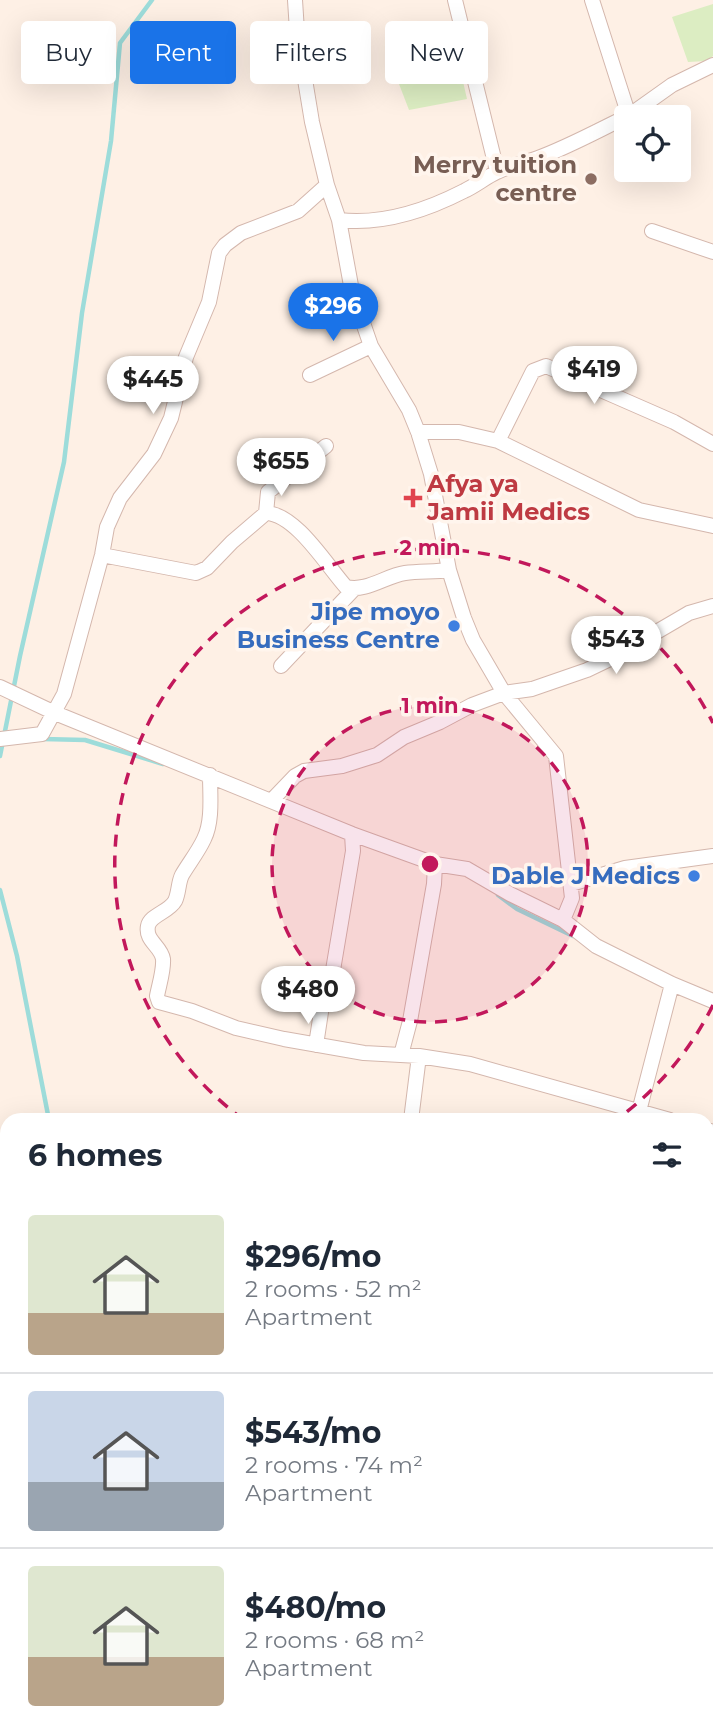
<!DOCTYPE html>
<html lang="en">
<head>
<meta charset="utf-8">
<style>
	:root { --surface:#fff; --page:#f6f6f7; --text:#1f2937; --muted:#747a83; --line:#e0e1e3; --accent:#1a73e8 }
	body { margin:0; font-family:Montserrat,sans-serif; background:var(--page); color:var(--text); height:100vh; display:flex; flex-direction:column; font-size:26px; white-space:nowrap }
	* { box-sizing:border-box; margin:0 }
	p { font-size:23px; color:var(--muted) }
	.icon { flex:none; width:38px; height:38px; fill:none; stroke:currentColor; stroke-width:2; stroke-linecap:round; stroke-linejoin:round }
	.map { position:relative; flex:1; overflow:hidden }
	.details { position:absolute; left:0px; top:1113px; width:714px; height:623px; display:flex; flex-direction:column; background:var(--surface); border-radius:21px 21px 0 0; box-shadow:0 7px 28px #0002 }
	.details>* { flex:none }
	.top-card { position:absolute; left:21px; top:21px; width:672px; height:63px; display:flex; gap:14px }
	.buttons { position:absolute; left:614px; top:105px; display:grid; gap:14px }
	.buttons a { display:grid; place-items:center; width:77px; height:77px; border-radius:7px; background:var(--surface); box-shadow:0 7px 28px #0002; font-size:35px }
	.price { position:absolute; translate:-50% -60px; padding:0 16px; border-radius:24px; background:#fff; color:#222; font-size:23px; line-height:46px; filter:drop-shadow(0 2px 4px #0008) }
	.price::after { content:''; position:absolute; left:50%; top:42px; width:21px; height:16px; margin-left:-10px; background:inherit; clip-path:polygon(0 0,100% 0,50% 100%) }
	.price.current { background:var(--accent); color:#fff }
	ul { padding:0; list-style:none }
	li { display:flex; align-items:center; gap:21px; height:175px; padding:0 28px }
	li+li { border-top:2px solid var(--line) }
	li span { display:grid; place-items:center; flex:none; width:196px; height:140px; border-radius:7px; color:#555 }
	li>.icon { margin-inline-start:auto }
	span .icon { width:84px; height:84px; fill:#fffc; stroke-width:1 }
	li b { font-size:30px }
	h2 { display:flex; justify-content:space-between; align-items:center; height:84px; padding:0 28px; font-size:30px }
	.pill { padding:0 24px; border-radius:7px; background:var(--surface); box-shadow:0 7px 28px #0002; font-size:24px; line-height:63px }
	.pill.current { background:var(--accent); color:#fff }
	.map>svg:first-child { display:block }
</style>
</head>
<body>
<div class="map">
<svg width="713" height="1736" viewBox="0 0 713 1736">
	<rect width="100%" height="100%" fill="#fef0e5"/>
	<path fill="#dcedc2" d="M713,4v52l-6,5 -19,1 -16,-45z
		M454,42l13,57 -58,11 -20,-52z"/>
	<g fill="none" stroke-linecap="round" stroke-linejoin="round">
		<path stroke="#9ddcda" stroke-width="4.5" d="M43,739l42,1 78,24
			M0,756l20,-100 44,-194 18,-149 29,-172 9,-98 32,-43
			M0,890l17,66 32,164
			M498,895l19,14 56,27
			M457,1729l1,7"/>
		<g stroke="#d4b7ad" stroke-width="16">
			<path id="minor" d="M295,0l2,31 15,91 15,63 12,35 13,71 19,55 38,64 9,22 13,42 18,96 15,48 9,22 31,53 52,63 16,142 -9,22
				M455,0l42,171
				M592,0l37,116
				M627,117l45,-32 41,-20
				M339,220c43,5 88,-10 125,-29 11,-5 22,-14 33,-19 11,-6 28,-9 41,-14 30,-11 59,-27 88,-41
				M652,231l61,21
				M310,375l61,-29
				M418,432h41l39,9 141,69 74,16
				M498,441l35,-70 13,-5 128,56 39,22
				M266,513l2,-21 58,-46
				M102,555l94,18 11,-5 25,-26 34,-29c30,1 61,53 80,74 21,5 39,-11 59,-14 14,-2 30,-1 44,-3
				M281,666l73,-77
				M0,687l55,26 297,121 83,30 32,5 43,25 53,26 33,26 76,38 41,17
				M0,739l42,-5 22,-40 38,-139 5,-28 13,-29 34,-44 17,-36 15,-61 23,-55 10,-49 6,-8 16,-12 57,-22 29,-26
				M210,775c0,20 3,46 -6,64 -6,13 -15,24 -22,36 -4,8 -3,18 -7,26 -6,11 -25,14 -27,25 -3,15 13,20 15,33 1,11 -4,26 -6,37l2,6 33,9 44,17 48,11 80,14 55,3 51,8 200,56
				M272,800l23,-24 9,-5 38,-5 35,-11 27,-18 36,-15 32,-17 32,-12 28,-4 55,-19 25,-12 77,-45 24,-7
				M571,884l54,-16 88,-12
				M316,1045l7,-46 9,-23 21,-125 -1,-17
				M401,1055l9,-34 24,-137 1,-20
				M637,1119l35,-135
				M411,1120l8,-64
				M707,1130l6,2
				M707,1365h6
				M0,1452l7,15
				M707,1463l6,-1
				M707,1583l6,3
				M67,1729v7
				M673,1736l1,-7"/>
		</g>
		<path stroke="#dbaa9d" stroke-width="2.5" stroke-dasharray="2 5" stroke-linecap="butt" d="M0,1610h7
			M138,1729v7"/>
		<use href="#minor" stroke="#fff" stroke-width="14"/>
	</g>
	<circle cx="430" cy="864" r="158" fill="#c2185b" fill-opacity=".12"/>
	<g fill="none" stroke="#c2185b" stroke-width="3.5" stroke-dasharray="12 9">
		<circle cx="430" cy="864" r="158"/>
		<path d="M713 1005A316 316 0 0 1 616 1120M244 1120A316 316 0 1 1 713 723"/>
	</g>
	<circle fill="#8d6e63" stroke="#fff5ed" stroke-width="2.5" cx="591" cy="179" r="7"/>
	<path fill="#e0444e" stroke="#fff5ed" stroke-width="2.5" d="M409.5 487.5h7v7h7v7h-7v7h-7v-7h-7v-7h7z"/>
	<g fill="#3f7fe0" stroke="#fff5ed" stroke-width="2.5">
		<circle cx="454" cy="626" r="7"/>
		<circle cx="694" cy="876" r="7"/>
	</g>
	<g text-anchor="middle" stroke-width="7" stroke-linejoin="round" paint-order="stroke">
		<g font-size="24" font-weight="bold" fill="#785e54" stroke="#fff5ed" text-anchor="end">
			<text x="577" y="173">Merry tuition<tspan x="577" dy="28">centre</tspan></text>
		</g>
		<g font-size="24" font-weight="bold" fill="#be3a42" stroke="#fff5ed" text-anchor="start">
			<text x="427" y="492">Afya ya<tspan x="427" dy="28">Jamii Medics</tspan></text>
		</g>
		<g font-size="24" font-weight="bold" fill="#366cbe" stroke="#fff5ed" text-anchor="end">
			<text x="440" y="620">Jipe moyo<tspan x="440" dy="28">Business Centre</tspan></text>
			<text x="680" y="884">Dable J Medics</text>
		</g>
	</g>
	<circle cx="430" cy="864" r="10" fill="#c2185b" stroke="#fff5ed" stroke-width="3.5"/>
	<g font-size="21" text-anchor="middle" font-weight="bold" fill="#c2185b" stroke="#fff5ed" stroke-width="7" stroke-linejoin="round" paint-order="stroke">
		<text x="430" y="555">2 min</text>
		<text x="430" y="713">1 min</text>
	</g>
</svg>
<div class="buttons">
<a><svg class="icon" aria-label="locate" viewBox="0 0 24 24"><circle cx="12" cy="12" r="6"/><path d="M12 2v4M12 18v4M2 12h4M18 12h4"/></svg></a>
</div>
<b class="price current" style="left:333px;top:343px">$296</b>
<b class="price" style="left:594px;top:406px">$419</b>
<b class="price" style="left:153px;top:416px">$445</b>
<b class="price" style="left:281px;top:498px">$655</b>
<b class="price" style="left:616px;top:676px">$543</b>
<b class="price" style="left:308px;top:1026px">$480</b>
<div class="top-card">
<a class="pill">Buy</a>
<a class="pill current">Rent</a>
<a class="pill">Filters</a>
<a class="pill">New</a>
</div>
<section class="details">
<h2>6 homes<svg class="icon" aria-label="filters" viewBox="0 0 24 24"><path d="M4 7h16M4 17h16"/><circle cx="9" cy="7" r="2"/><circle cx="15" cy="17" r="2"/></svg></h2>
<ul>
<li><span style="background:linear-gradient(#dfe7d0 70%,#b9a48a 0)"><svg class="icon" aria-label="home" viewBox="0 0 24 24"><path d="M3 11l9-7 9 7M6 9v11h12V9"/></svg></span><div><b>$296/mo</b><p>2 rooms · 52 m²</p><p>Apartment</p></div></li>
<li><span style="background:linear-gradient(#c9d6e8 65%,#9aa5b1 0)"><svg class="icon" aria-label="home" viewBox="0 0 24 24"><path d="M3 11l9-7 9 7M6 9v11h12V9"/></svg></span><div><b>$543/mo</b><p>2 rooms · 74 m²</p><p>Apartment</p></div></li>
<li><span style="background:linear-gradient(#dfe7d0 65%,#b9a48a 0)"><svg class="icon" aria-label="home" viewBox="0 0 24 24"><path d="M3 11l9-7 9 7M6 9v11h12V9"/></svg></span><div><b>$480/mo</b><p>2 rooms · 68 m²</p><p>Apartment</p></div></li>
</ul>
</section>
</div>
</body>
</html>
